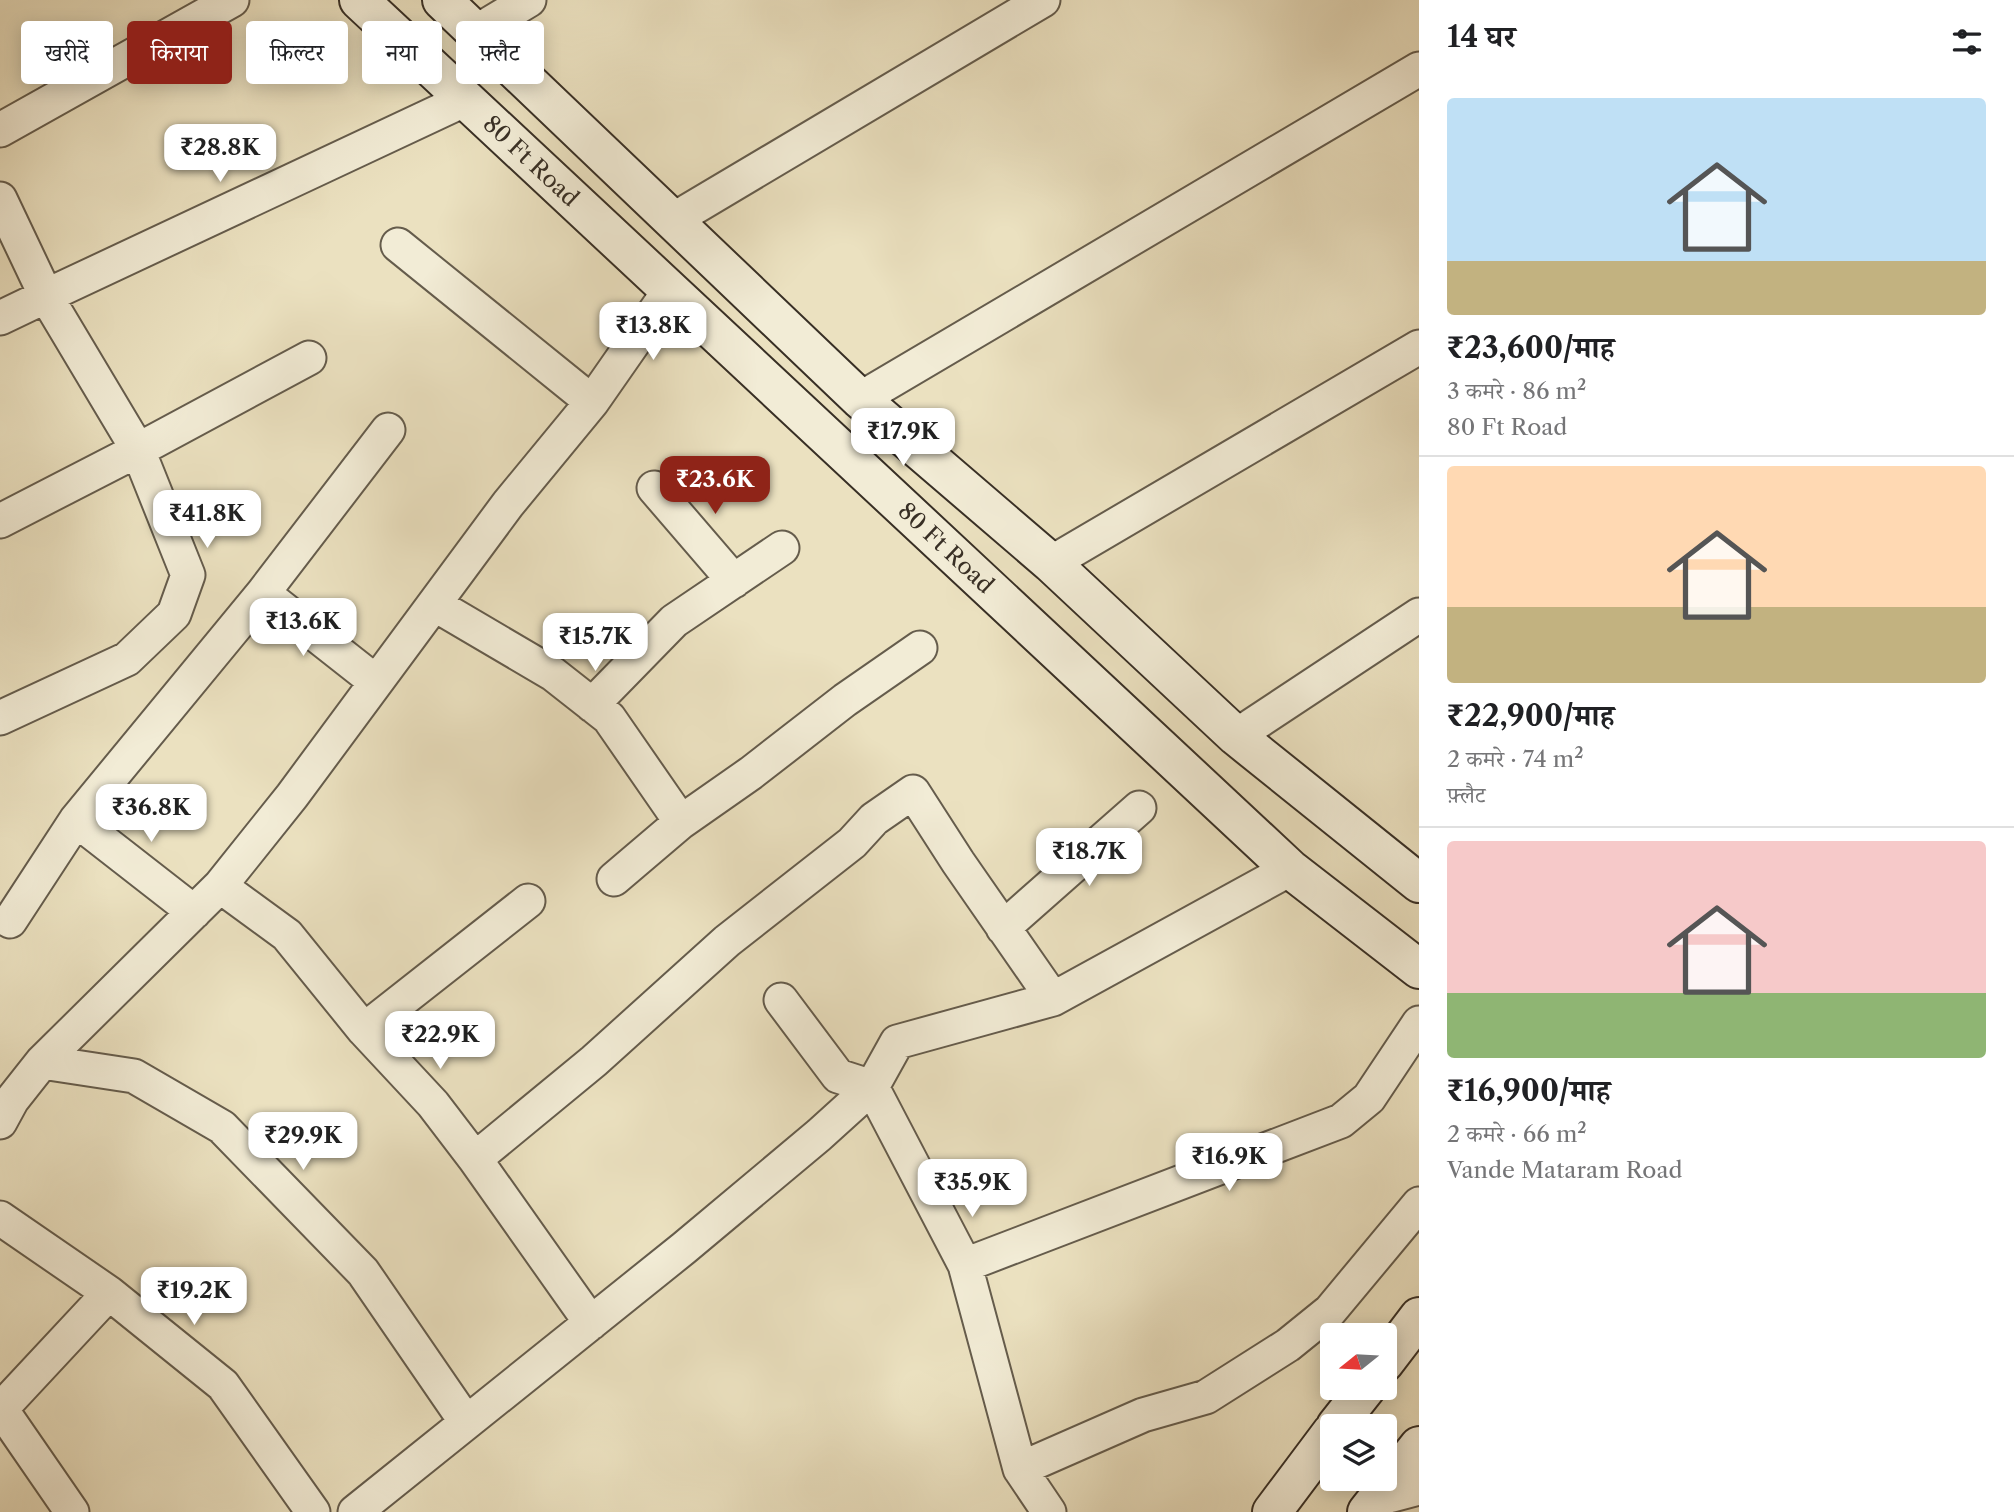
<!DOCTYPE html>
<html lang="hi">
<head>
<meta charset="utf-8">
<style>
	:root { --surface:#fff; --page:#f2f2f2; --text:#202124; --muted:#757577; --line:#e0e0e0; --accent:#8f2418 }
	body { margin:0; font-family:"Libre Caslon Text","Noto Serif Devanagari",serif; background:var(--page); color:var(--text); height:100vh; display:flex; flex-direction:column; font-size:26px; white-space:nowrap }
	* { box-sizing:border-box; margin:0 }
	p { font-size:23px; color:var(--muted) }
	.icon { flex:none; width:38px; height:38px; fill:none; stroke:currentColor; stroke-width:2; stroke-linecap:round; stroke-linejoin:round }
	.map { position:relative; flex:1; overflow:hidden }
	.details { display:flex; flex-direction:column; background:var(--surface); width:595px }
	.details>* { flex:none }
	.guide { position:absolute; left:21px; top:21px; width:665px; height:63px; display:flex; gap:14px }
	.needle { width:46px; rotate:252deg }
	.controls { position:absolute; left:1320px; top:1323px; display:grid; gap:14px }
	.controls a { display:grid; place-items:center; width:77px; height:77px; border-radius:7px; background:var(--surface); box-shadow:0 4px 18px #0003; font-size:35px }
	.price { position:absolute; translate:-50% -60px; padding:0 16px; border-radius:14px; background:#fff; color:#222; font-size:23px; line-height:46px; filter:drop-shadow(0 2px 4px #0008) }
	.price::after { content:''; position:absolute; left:50%; top:42px; width:21px; height:16px; margin-left:-10px; background:inherit; clip-path:polygon(0 0,100% 0,50% 100%) }
	.price.on { background:var(--accent); color:#fff }
	ul { padding:0; list-style:none }
	li { display:grid; align-content:center; gap:14px; height:371px; padding:0 28px }
	li+li { border-top:2px solid var(--line) }
	li span { display:grid; place-items:center; height:217px; border-radius:7px; color:#555 }
	li>.icon { margin-inline-start:auto }
	span .icon { width:126px; height:126px; fill:#fffc; stroke-width:1 }
	li b { font-size:30px }
	h2 { display:flex; justify-content:space-between; align-items:center; height:84px; padding:0 28px; font-size:30px }
	.chip { padding:0 24px; border-radius:7px; background:var(--surface); box-shadow:0 4px 18px #0003; font-size:24px; line-height:63px }
	.chip.on { background:var(--accent); color:#fff }
	main { display:flex; flex:1; min-height:0 }
	.map>svg:first-child { display:block }
</style>
</head>
<body>
<main>
<div class="map">
<svg width="1419" height="1512" viewBox="0 0 1419 1512">
	<rect width="100%" height="100%" fill="#ebe1c0"/>
	<filter id="stains"><feTurbulence type="fractalNoise" baseFrequency=".00286" numOctaves="4"/><feColorMatrix values="0 0 0 0 .2 0 0 0 0 .09 0 0 0 0 .02 0 0 0 .5 -.17"/></filter>
	<radialGradient id="worn" r=".72"><stop offset=".6" stop-color="#630" stop-opacity="0"/><stop offset="1" stop-color="#630" stop-opacity=".3"/></radialGradient>
	<g fill="none" stroke-linecap="round" stroke-linejoin="round">
		<g stroke="#655c4c" stroke-width="37">
			<path id="street" d="M476,32l53,-32
				M0,130l232,-130
				M0,199l46,97 420,-197
				M673,220l370,-220
				M0,318l46,-22 92,154 50,125 -14,39 -47,45 -127,59
				M860,399l559,-330
				M592,402l78,-112
				M654,488l80,93
				M0,521l138,-71 171,-92
				M1051,563l368,-216
				M263,593l113,89
				M434,604l119,70 56,44 72,104
				M592,705l82,-84 108,-73
				M1236,736l183,-121
				M76,820l118,92
				M614,879l67,-57 70,-49 94,-73 75,-52
				M220,886l67,49 77,95 69,74 42,55 116,164
				M10,921l66,-101 187,-227 125,-163
				M1003,928l136,-120
				M781,1000l57,76 34,11 93,178 55,204 29,43
				M364,1030l164,-129
				M42,1062l92,14 88,51 141,145 103,150
				M0,1122l12,-22 30,-38 178,-176 72,-90 216,-292 84,-102 -194,-157
				M475,1159l119,-98 133,-120 125,-98 22,-24 39,-27 45,70 95,137
				M0,1218l109,75 114,92 90,127
				M965,1265l376,-144 28,-23 50,-75
				M1,1409l71,103
				M0,1410l109,-117
				M1020,1469l123,-54 63,-18 82,-52 42,-34 89,-107
				M1377,1499l42,-11
				M355,1512l329,-264 135,-113 53,-48 25,-45 156,-43 237,-130"/>
		</g>
		<g stroke="#382f25" stroke-width="42">
			<path id="secondary" d="M359,0l931,869 129,100
				M442,0l418,399 191,164 185,173 183,147
				M1384,1363l35,-46
				M1336,1426l30,-38
				M1272,1512l60,-80
				M1367,1512l52,-66"/>
		</g>
		<use href="#street" stroke="#f2ecd6" stroke-width="33"/>
		<use href="#secondary" stroke="#f2ecd6" stroke-width="38"/>
	</g>
	<g text-anchor="middle" stroke-width="5" stroke-linejoin="round" paint-order="stroke">
		<g font-size="23" fill="#382f25" stroke="#f2ecd6">
			<text transform="translate(531 161) rotate(43)" y="8">80 Ft Road</text>
			<text transform="translate(946 548) rotate(43)" y="8">80 Ft Road</text>
		</g>
	</g>
	<rect width="100%" height="100%" filter="url(#stains)"/>
	<rect width="100%" height="100%" fill="url(#worn)"/>
</svg>
<div class="controls">
<a><svg class="needle" viewBox="-14 -14 28 28"><path d="M0-13l5 13h-10z" fill="#e53935"/><path d="M0 13l5-13h-10z" fill="#757577"/></svg></a>
<a><svg class="icon" aria-label="layers" viewBox="0 0 24 24"><path d="M12 4l9 5-9 5-9-5zM3 14l9 5 9-5"/></svg></a>
</div>
<b class="price" style="left:220px;top:184px">₹28.8K</b>
<b class="price" style="left:653px;top:362px">₹13.8K</b>
<b class="price" style="left:903px;top:468px">₹17.9K</b>
<b class="price on" style="left:715px;top:516px">₹23.6K</b>
<b class="price" style="left:207px;top:550px">₹41.8K</b>
<b class="price" style="left:303px;top:658px">₹13.6K</b>
<b class="price" style="left:595px;top:673px">₹15.7K</b>
<b class="price" style="left:151px;top:844px">₹36.8K</b>
<b class="price" style="left:1089px;top:888px">₹18.7K</b>
<b class="price" style="left:440px;top:1071px">₹22.9K</b>
<b class="price" style="left:303px;top:1172px">₹29.9K</b>
<b class="price" style="left:1229px;top:1193px">₹16.9K</b>
<b class="price" style="left:972px;top:1219px">₹35.9K</b>
<b class="price" style="left:194px;top:1327px">₹19.2K</b>
<div class="guide">
<a class="chip">खरीदें</a>
<a class="chip on">किराया</a>
<a class="chip">फ़िल्टर</a>
<a class="chip">नया</a>
<a class="chip">फ़्लैट</a>
</div>
</div>
<section class="details">
<h2>14 घर<svg class="icon" aria-label="filters" viewBox="0 0 24 24"><path d="M4 7h16M4 17h16"/><circle cx="9" cy="7" r="2"/><circle cx="15" cy="17" r="2"/></svg></h2>
<ul>
<li><span style="background:linear-gradient(#bfe0f5 75%,#c2b280 0)"><svg class="icon" aria-label="home" viewBox="0 0 24 24"><path d="M3 11l9-7 9 7M6 9v11h12V9"/></svg></span><div><b>₹23,600/माह</b><p>3 कमरे · 86 m²</p><p>80 Ft Road</p></div></li>
<li><span style="background:linear-gradient(#ffd9b3 65%,#c2b280 0)"><svg class="icon" aria-label="home" viewBox="0 0 24 24"><path d="M3 11l9-7 9 7M6 9v11h12V9"/></svg></span><div><b>₹22,900/माह</b><p>2 कमरे · 74 m²</p><p>फ़्लैट</p></div></li>
<li><span style="background:linear-gradient(#f6c9c9 70%,#8fb573 0)"><svg class="icon" aria-label="home" viewBox="0 0 24 24"><path d="M3 11l9-7 9 7M6 9v11h12V9"/></svg></span><div><b>₹16,900/माह</b><p>2 कमरे · 66 m²</p><p>Vande Mataram Road</p></div></li>
</ul>
</section>
</main>
</body>
</html>
